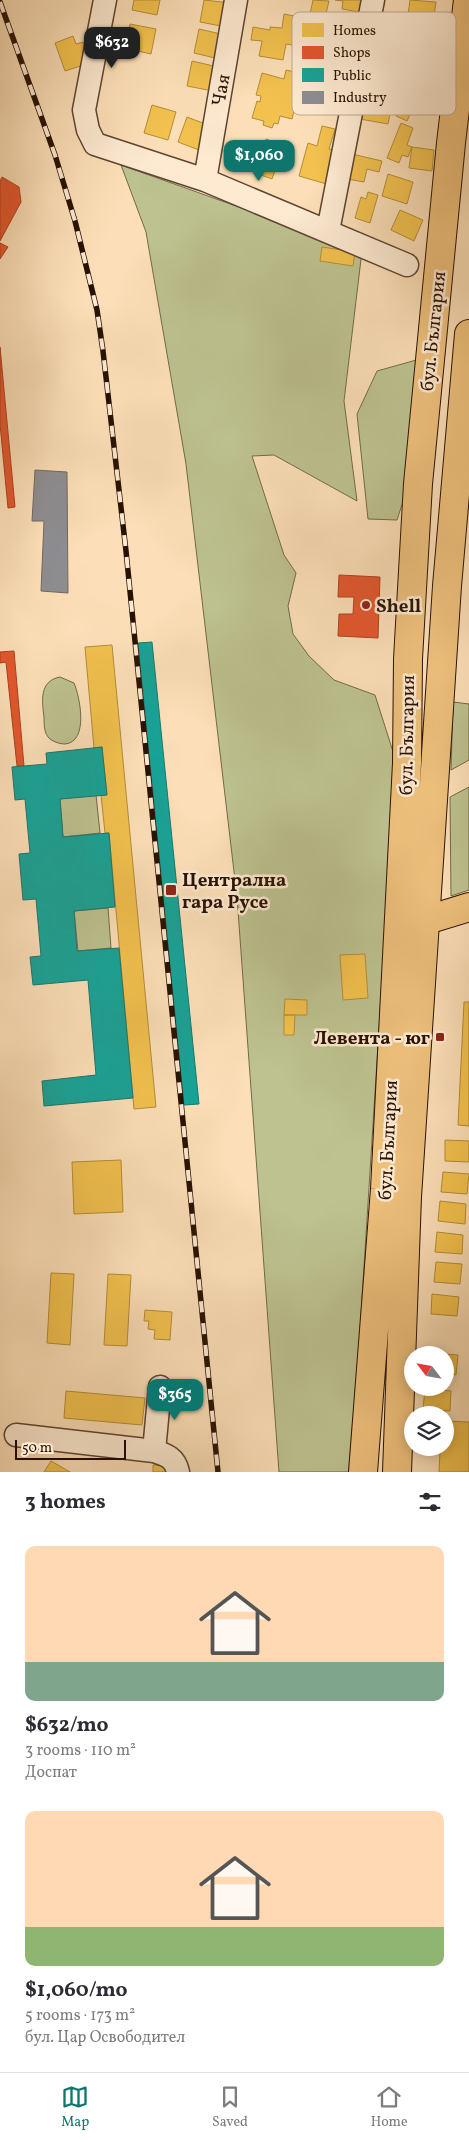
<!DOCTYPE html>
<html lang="en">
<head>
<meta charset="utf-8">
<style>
	:root { --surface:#fff; --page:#f7f7f7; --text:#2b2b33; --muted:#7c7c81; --line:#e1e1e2; --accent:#0f766e }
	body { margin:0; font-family:Vollkorn,serif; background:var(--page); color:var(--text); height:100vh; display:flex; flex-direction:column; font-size:19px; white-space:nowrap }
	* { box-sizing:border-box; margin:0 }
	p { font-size:16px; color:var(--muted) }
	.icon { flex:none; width:28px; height:28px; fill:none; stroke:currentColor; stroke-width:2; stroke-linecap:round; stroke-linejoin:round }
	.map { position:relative; height:1472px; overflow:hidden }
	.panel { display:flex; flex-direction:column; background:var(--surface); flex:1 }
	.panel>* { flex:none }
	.needle { width:32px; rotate:301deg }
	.fabs { position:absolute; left:404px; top:1346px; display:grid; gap:10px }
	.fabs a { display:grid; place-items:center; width:50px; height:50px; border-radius:50%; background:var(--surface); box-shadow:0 2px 12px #0003; font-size:25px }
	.scale { position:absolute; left:15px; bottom:12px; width:111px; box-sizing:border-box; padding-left:5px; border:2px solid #281102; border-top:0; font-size:14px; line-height:18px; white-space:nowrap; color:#281102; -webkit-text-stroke:4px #fdead1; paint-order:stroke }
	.price { position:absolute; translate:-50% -42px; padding:0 11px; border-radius:10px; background:var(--accent); color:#fff; font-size:16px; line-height:32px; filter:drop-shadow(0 1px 2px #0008) }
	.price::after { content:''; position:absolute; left:50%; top:30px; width:15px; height:11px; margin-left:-8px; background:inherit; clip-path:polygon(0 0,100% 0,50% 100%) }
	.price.active { background:#222; color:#fff }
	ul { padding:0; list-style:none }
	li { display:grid; align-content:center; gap:10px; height:265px; padding:0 25px }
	li span { display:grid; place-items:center; height:155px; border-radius:10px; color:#555 }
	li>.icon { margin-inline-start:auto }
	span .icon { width:90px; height:90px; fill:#fffc; stroke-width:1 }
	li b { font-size:21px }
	h2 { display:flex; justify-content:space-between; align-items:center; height:60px; padding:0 25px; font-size:21px }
	.dock { display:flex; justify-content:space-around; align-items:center; height:70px; border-top:1px solid var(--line); background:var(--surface); font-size:14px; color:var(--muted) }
	.dock a { display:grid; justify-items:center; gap:2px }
	.dock .active { color:var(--accent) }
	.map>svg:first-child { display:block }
</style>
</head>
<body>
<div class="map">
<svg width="469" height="1472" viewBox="0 0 469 1472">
	<rect width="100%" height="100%" fill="#fcdfb8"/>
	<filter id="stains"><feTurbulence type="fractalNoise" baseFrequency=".004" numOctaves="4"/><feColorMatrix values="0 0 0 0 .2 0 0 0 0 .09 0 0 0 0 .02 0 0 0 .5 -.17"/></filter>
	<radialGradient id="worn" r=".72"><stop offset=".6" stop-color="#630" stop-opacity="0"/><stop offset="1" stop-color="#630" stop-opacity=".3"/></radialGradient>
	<path fill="#bdc290" stroke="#726a49" d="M121,165l241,86 -18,150 13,100 -83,-46 -22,1 32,99 12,18 -8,33 5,28 16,22 25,24 41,15 21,66 -45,711h-72l-42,-575 -51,-433 -40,-232z
		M420,359l-13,130 -10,31 -29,-1 -11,-105 20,-43z
		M60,677l14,6c6,14 15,59 -9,61 -5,0 -11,-2 -15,-5 -6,-5 -6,-14 -6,-22 -2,-16 -5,-36 16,-40z
		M453,702l16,2v56l-18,10z
		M469,787v103l-18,6 -1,-99z
		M96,795l4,38 -37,4 -3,-38z
		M108,908l3,40 -33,3 -4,-40z"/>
	<path fill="#f2c14e" stroke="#b58c37" d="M134,0h26l-3,15 -25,-5z
		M204,0l27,3 -5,24 -26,-5z
		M313,0l16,1 -4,17 -15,-4z
		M335,0h26l-2,12 -17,-3 1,-8z
		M410,0l26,2 -3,21 -7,-1 -4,24 -19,-3 -3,21 -22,-4 3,-22 14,2 5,-27 8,2z
		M284,14l25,5 -2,13 -5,-1 -3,15 -13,-2 -3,16 -24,-4 3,-15 -11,-1 2,-13 17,3v-3l12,1z
		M130,24l26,5 -5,25 -26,-6z
		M199,29l26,6 -6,24 -25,-6z
		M73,36l3,8 7,-2 7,21 -25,8 -10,-28z
		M192,61l26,6 -5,24 -26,-5z
		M286,70l17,4 -11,45 -12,-3 -2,8 -4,-1 -2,5 -9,-3 1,-4 -12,-3 5,-17 3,1 1,-6 -5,-1 6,-22 22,6z
		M397,78l25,11 -15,32 -11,-5 9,-21 -13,-6z
		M365,95l28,5 -5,24 -28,-5z
		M152,105l24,7 -8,28 -24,-7z
		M187,117l21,8 -9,25 -21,-8z
		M401,123l12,5 -6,17 5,2 -4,10 -6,-2 -3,8 -12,-5z
		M322,126l13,3 -6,20 11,3 -10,33 -31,-9 9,-33 9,3z
		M266,139l18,6 -12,34 -19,-7z
		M412,147l22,3 -2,21 -23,-3z
		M352,154l30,7 -3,11 -12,-3 -3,13 -17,-3z
		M388,174l25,8 -6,22 -25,-8z
		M368,192l10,3 -8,28 -15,-5 6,-21 5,2z
		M400,210l23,10 -9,21 -23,-11z
		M322,247l33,5 -2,14 -33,-5z
		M112,645l44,462 -22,2 -25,-276h-4l-4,-38h6l-5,-48 -8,1 -9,-101z
		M365,954l3,44 -25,2 -3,-45z
		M285,999l22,1v15h-23z
		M464,1002h5v124l-11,-1z
		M284,1015h11l-1,20h-10z
		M445,1140l24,1v21l-24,-1z
		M121,1160l2,52 -49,2 -2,-52z
		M443,1172l26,2 -2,20 -26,-2z
		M440,1201l26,3 -1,20 -27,-3z
		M437,1232l26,3 -1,19 -27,-2z
		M436,1262l26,2 -2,20 -26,-2z
		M51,1273l23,1 -4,71 -23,-2z
		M108,1274l23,1 -4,71 -23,-1z
		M432,1294l27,3 -2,19 -26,-2z
		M145,1310l27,2 -2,28 -16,-1 1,-9 -7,-1 1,-8h-5z
		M431,1353l27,2 -2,20 -11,-1v-19h-14z
		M425,1389l26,2 -1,20 -27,-2z
		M66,1391l79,7 -3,27 -78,-7z
		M445,1421l24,1v50h-30l1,-20 -16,-1v-3h21z
		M51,1461l19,11h-26z
		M153,1465l18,1 -1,6h-17z"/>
	<path fill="#e4572e" stroke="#ac4221" d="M2,177l17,10 2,15 -21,39v-60z
		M0,243l8,4 -8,12z
		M0,347l15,160 -7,1 -8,-84z
		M339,575l41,2 -2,61 -40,-2 1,-22h14l1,-17h-16z
		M14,651l10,115h-7l-11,-104 -6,1v-11z"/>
	<path fill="#17a398" stroke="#1c776b" d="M152,642l47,462 -15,1 -46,-462z
		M102,747l5,48 -47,4 3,38 46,-4 6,74 -41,4 3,40 42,-3 14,150 -89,8 -2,-25 54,-6 -8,-95 -55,5 -3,-28 11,-1 -5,-57 -13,1 -4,-46 11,-1 -5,-54 -10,1 -3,-33 35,-3 -1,-11z"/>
	<path fill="#8d8d92" stroke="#6f6867" d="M35,470l32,2 1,121 -27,-2 3,-70h-12z"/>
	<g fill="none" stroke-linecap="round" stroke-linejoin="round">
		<g stroke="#5d4430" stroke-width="25">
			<path id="minor" d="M105,0l-21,110 4,20 7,14 110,36 202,85
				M205,180l31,-180
				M328,231l45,-231
				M16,1435l138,16c13,4 21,7 24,21
				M154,1451l6,-64"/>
		</g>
		<g stroke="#281102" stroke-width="30">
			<path id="major" d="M427,920l42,-13"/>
		</g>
		<g stroke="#281102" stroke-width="30">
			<path id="highway" d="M363,1472l22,-283 22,-426 1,-104 10,-175 33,-341 17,-143
				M397,1472l10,-275 40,-611 22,-252"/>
		</g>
		<use href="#minor" stroke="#fdead1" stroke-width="22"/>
		<use href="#major" stroke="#eec07c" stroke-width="28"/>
		<use href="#highway" stroke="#eec07c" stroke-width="28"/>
		<g stroke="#281102" stroke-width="5.5">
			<path id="rail" d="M0,2l55,153 20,66 22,89 6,41 23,200 92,921"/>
		</g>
		<use href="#rail" stroke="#fdead1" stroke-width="4" stroke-dasharray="11" stroke-linecap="butt"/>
	</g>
	<g fill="#8f2418" stroke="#fdead1" stroke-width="2">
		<circle cx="366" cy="605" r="5"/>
		<rect x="165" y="884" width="12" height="12" rx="2.5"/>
		<rect x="435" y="1032" width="10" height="10" rx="2.5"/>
	</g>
	<g text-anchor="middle" stroke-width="5" stroke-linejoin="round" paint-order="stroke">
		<g font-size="19" fill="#281102" stroke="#fdead1">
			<text transform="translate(220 90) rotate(-80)" y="7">Чая</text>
			<text transform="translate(432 331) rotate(-84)" y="7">бул. България</text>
			<text transform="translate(406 735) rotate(-89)" y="7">бул. България</text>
			<text transform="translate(387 1140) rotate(-87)" y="7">бул. България</text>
		</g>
		<g font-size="19" font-weight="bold" fill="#281102" stroke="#fdead1" text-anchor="start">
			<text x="376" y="612">Shell</text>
			<text x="182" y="886">Централна<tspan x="182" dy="22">гара Русе</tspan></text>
			<text x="430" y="1044" text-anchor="end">Левента - юг</text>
		</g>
	</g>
	<rect x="292" y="12" width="164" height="103" rx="8" fill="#fdead1" stroke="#bda993" stroke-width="1"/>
	<rect x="302" y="23" width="22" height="14" fill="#f2c14e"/>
	<rect x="302" y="46" width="22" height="13" fill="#e4572e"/>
	<rect x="302" y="68" width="22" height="14" fill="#17a398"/>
	<rect x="302" y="91" width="22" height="13" fill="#8d8d92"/>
	<g font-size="14" fill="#281102">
		<text x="333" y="35">Homes</text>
		<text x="333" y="57">Shops</text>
		<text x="333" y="80">Public</text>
		<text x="333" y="102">Industry</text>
	</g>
	<rect width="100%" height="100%" filter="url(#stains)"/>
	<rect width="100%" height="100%" fill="url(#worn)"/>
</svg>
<div class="fabs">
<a><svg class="needle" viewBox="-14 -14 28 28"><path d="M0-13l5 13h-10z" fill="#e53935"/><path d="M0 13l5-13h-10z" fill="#7c7c81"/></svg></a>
<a><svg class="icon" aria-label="layers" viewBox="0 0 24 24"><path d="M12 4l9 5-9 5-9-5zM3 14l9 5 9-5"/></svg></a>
</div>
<div class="scale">50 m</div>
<b class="price active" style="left:112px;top:69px">$632</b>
<b class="price" style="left:259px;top:182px">$1,060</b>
<b class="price" style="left:175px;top:1421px">$365</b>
</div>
<section class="panel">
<h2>3 homes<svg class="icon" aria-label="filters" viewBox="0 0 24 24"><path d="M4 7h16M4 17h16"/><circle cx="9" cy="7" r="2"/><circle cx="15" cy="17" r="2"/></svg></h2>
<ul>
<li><span style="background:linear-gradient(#ffd9b3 75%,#7fa58c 0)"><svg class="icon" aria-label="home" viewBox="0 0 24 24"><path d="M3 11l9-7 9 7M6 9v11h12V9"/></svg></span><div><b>$632/mo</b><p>3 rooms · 110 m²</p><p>Доспат</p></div></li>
<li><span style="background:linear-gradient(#ffd9b3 75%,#8fb573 0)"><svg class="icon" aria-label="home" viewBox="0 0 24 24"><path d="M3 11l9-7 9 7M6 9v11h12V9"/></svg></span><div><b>$1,060/mo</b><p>5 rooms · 173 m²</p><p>бул. Цар Освободител</p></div></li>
</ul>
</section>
<nav class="dock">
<a class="active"><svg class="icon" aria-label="map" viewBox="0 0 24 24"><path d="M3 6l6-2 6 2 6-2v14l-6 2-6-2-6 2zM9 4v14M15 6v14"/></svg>Map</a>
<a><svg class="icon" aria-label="saved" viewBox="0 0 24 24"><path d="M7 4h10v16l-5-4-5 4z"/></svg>Saved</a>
<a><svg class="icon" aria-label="home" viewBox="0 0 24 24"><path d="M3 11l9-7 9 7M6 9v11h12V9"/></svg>Home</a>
</nav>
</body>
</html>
